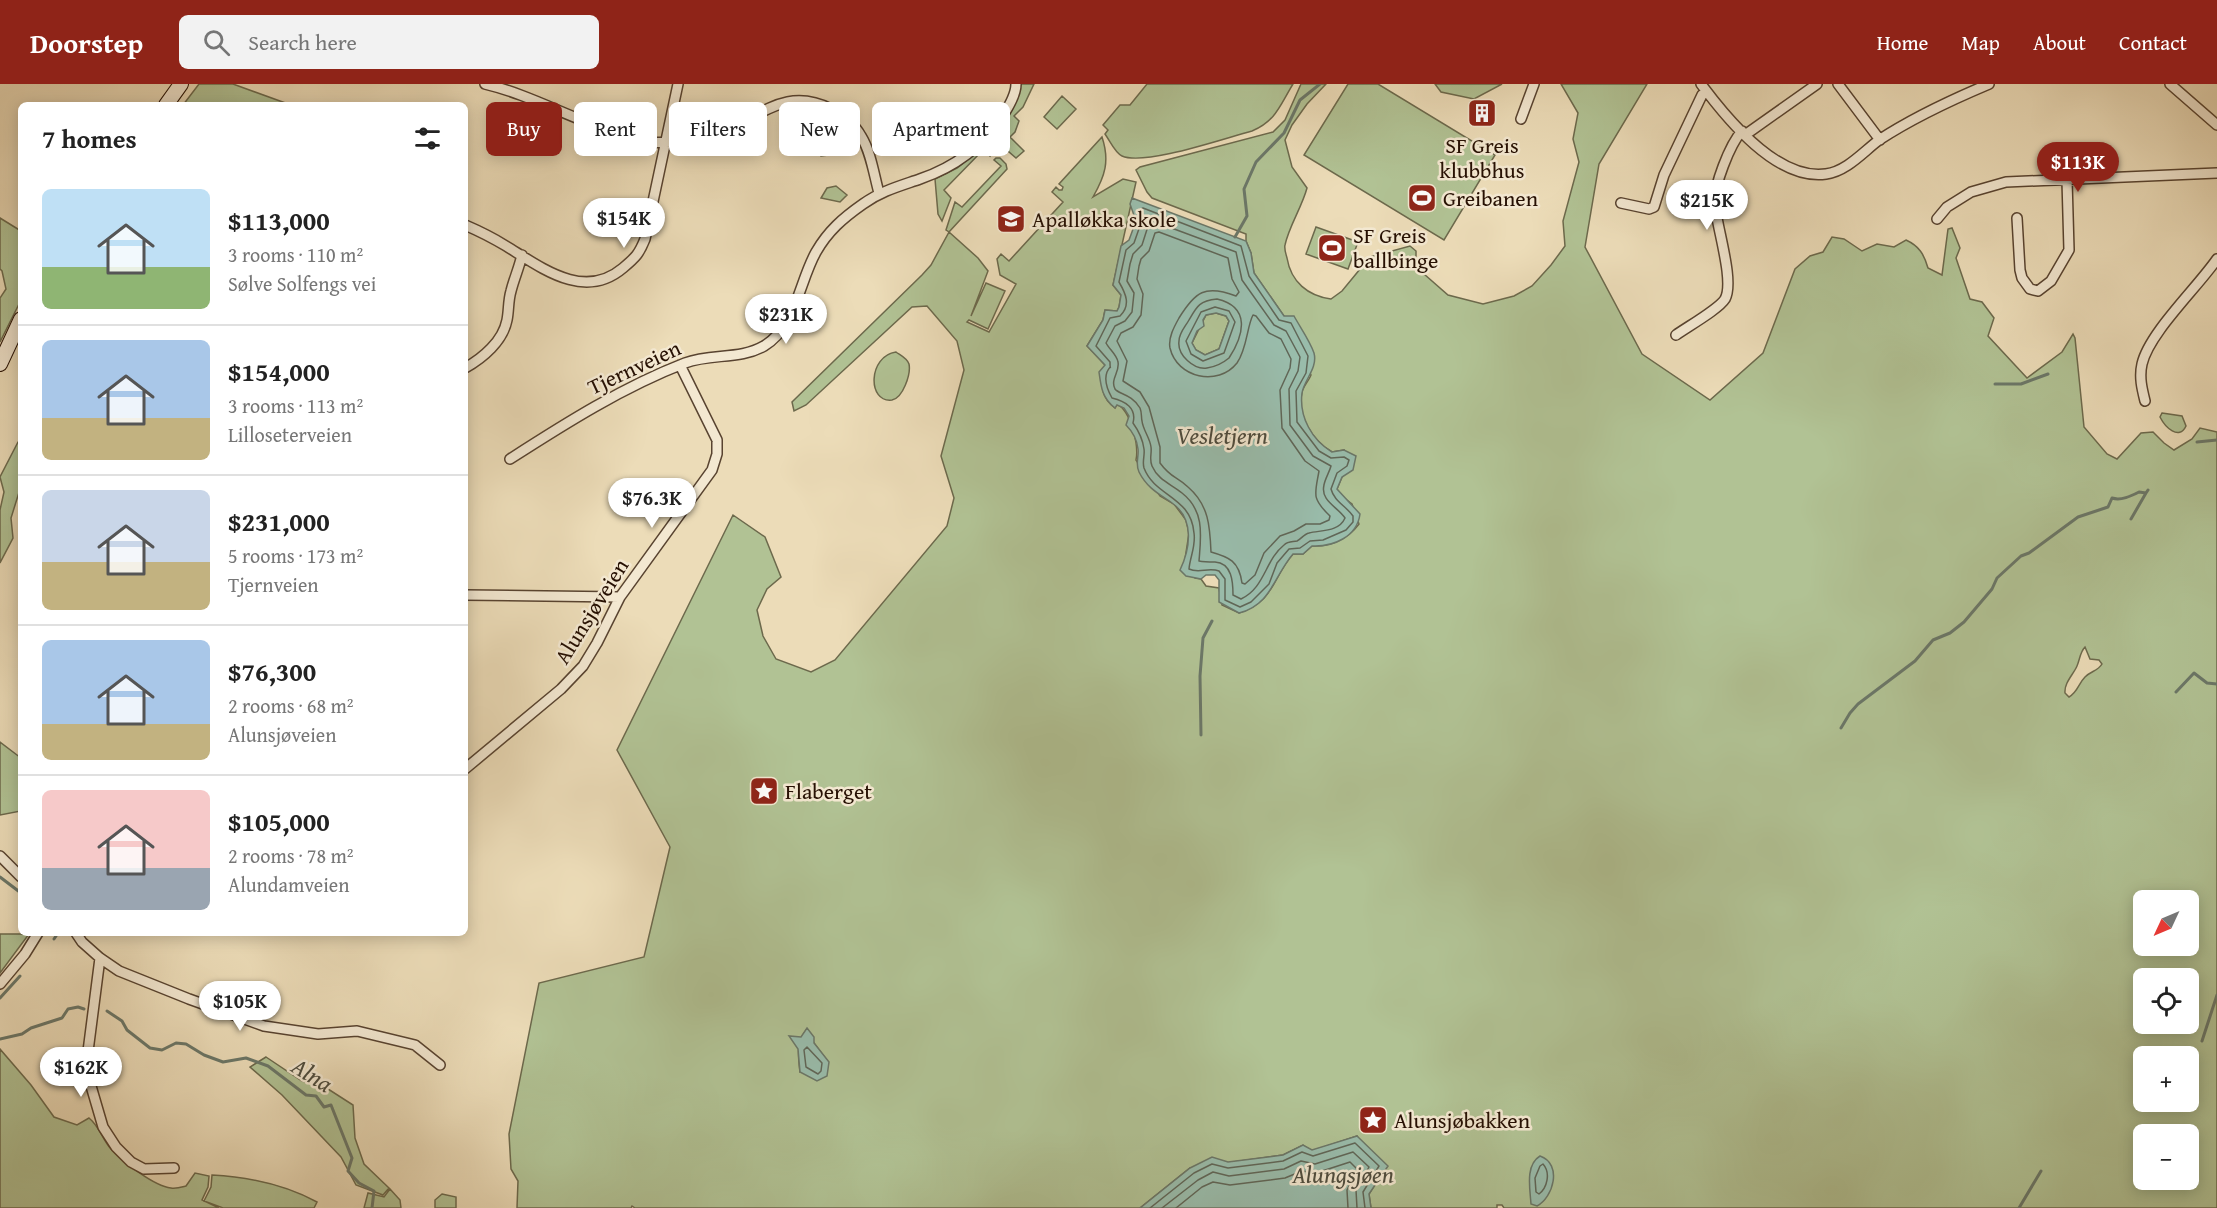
<!DOCTYPE html>
<html lang="en">
<head>
<meta charset="utf-8">
<style>
	:root { --surface:#fff; --page:#f2f2f2; --text:#222; --muted:#767676; --line:#e0e0e0; --accent:#8f2418 }
	body { margin:0; font-family:"Gentium Book Plus",serif; background:var(--page); color:var(--text); height:100vh; display:flex; flex-direction:column; font-size:22px; white-space:nowrap }
	* { box-sizing:border-box; margin:0 }
	p { font-size:20px; color:var(--muted) }
	.icon { flex:none; width:33px; height:33px; fill:none; stroke:currentColor; stroke-width:2; stroke-linecap:round; stroke-linejoin:round }
	.map { position:relative; flex:1; overflow:hidden }
	.details { position:absolute; left:18px; top:18px; width:450px; height:834px; display:flex; flex-direction:column; background:var(--surface); border-radius:9px; box-shadow:0 3px 15px #0003 }
	.details>* { flex:none }
	.banner { position:absolute; left:486px; top:18px; width:570px; height:54px; display:flex; gap:12px }
	.needle { width:39px; rotate:226deg }
	.buttons { position:absolute; left:2133px; top:806px; display:grid; gap:12px }
	.buttons a { display:grid; place-items:center; width:66px; height:66px; border-radius:9px; background:var(--surface); box-shadow:0 3px 15px #0003; font-size:30px }
	.price { position:absolute; translate:-50% -51px; padding:0 14px; border-radius:21px; background:#fff; color:#222; font-size:20px; line-height:39px; filter:drop-shadow(0 2px 3px #0008) }
	.price::after { content:''; position:absolute; left:50%; top:36px; width:18px; height:14px; margin-left:-9px; background:inherit; clip-path:polygon(0 0,100% 0,50% 100%) }
	.price.selected { background:var(--accent); color:#fff }
	ul { padding:0; list-style:none }
	li { display:flex; align-items:center; gap:18px; height:150px; padding:0 24px }
	li+li { border-top:2px solid var(--line) }
	li span { display:grid; place-items:center; flex:none; width:168px; height:120px; border-radius:9px; color:#555 }
	li>.icon { margin-inline-start:auto }
	span .icon { width:72px; height:72px; fill:#fffc; stroke-width:1 }
	li b { font-size:26px }
	h2 { display:flex; justify-content:space-between; align-items:center; height:72px; padding:0 24px; font-size:26px }
	.pill { padding:0 21px; border-radius:9px; background:var(--surface); box-shadow:0 3px 15px #0003; font-size:21px; line-height:54px }
	.pill.selected { background:var(--accent); color:#fff }
	header { display:flex; align-items:center; gap:36px; box-sizing:border-box; height:84px; padding:0 30px; background:var(--accent); color:#fff }
	header strong { font-size:28px }
	nav { display:flex; gap:33px; margin-inline-start:auto; font-size:21px }
	.search { width:420px; height:54px; background:var(--page); display:flex; align-items:center; gap:15px; box-sizing:border-box; padding:0 21px; border-radius:9px; color:var(--muted); font-size:22px }
	.map>svg:first-child { display:block }
</style>
</head>
<body>
<header>
<strong>Doorstep</strong>
<div class="search"><svg class="icon" aria-label="search" viewBox="0 0 24 24"><circle cx="10" cy="10" r="6"/><path d="M15 15l6 6"/></svg>Search here</div>
<nav><a>Home</a><a>Map</a><a>About</a><a>Contact</a></nav>
</header>
<div class="map">
<svg width="2217" height="1124" viewBox="0 0 2217 1124">
	<rect width="100%" height="100%" fill="#ecdcb8"/>
	<filter id="stains"><feTurbulence type="fractalNoise" baseFrequency=".00333" numOctaves="4"/><feColorMatrix values="0 0 0 0 .2 0 0 0 0 .09 0 0 0 0 .02 0 0 0 .5 -.17"/></filter>
	<radialGradient id="worn" r=".72"><stop offset=".6" stop-color="#630" stop-opacity="0"/><stop offset="1" stop-color="#630" stop-opacity=".3"/></radialGradient>
	<path fill="#b1c294" stroke="#6c694c" stroke-width="1.5" fill-rule="evenodd" d="M199,0h34l58,21h-108z
		M1017,0h17l-11,23 -9,9 5,5 -4,11 -5,5 14,14 -8,7 -23,-20 12,-18z
		M1147,0h146c-13,21 -17,37 -41,47 -27,7 -107,35 -130,25 -7,-3 -12,-15 -17,-22l3,-4 -5,-5 17,-20h10z
		M1301,0h25l-19,20 -15,21 -7,15 7,27 15,21c-5,19 -18,38 -22,57 -1,4 1,9 2,13 4,24 21,38 44,41l11,-8 28,-34 40,-11 6,5v16l32,28 35,9 31,-8 18,-10 19,-21 14,-19 -2,-25 16,-59 -6,-23 5,-26 -17,-29h86l-48,80 -14,83 57,107 68,46 53,-47 32,-84 15,-13 13,-4 9,-15 12,2 18,12 15,-7 17,3 12,-7c13,6 18,14 22,28l14,7 6,-46 4,-1 8,20 -4,10 14,41 12,3 12,16 -6,18 39,42 35,-26 11,-18 2,4 9,89 23,27 10,5 24,-26 12,-1 11,11 10,7 18,-11 8,-11 17,4v776h-713l-2,-3h-5v3h-126l-2,-14 11,-18 -23,-40 -45,15 -9,-6 -20,10 -93,13 -50,40h-505l-3,-2 -1,2h-114l1,-27 -7,-12 -2,-35 30,-151 105,-26 26,-110 -53,-97 116,-235 32,22 16,40 -14,12 -10,21 6,26 13,23 35,13 24,-12 112,-134 7,-28 -13,-42 23,-86 -7,-29 -30,-35 -15,1 -106,98 -12,6 -2,-9 130,-127 9,-10 18,-33 -3,-2 9,-28 7,5 39,-41 -7,-6 2,-2h4l6,6 1,5 -58,63 29,26 10,13 -17,45 15,-33 19,8 -17,38 -19,-9 -2,2 22,10 27,-48 -16,-9 -3,-16 4,-5 8,7 54,-59 -11,-10 4,-5 3,3h3l1,-3 -4,-3 43,-47c8,24 3,39 -9,60l30,-18 13,3 -23,103 8,10 -2,12 -2,4 -12,-1 -2,10 -16,26 18,19c-2,19 -7,30 10,43l2,-4c14,7 22,42 19,56l24,36 14,8 12,16 3,13 -4,26 10,19 6,1 5,7 13,2 3,17 17,8c37,-13 32,-34 54,-59h10l9,-8c18,1 36,-7 47,-22l-7,-20 -12,-9 -3,-6 5,-12 2,-27 -12,2c-20,-12 -35,-36 -30,-60 1,-5 7,-12 9,-17l-27,-59 -30,-43 -3,-20 -5,-12v-7l-94,-36 -5,-6 -11,-22 4,-3 133,-35 12,-12zM2085,563l5,12 9,1 3,4c-4,7 -11,7 -17,13 -7,7 -7,15 -16,20l-4,-4c-1,-10 8,-18 12,-27 3,-7 3,-14 8,-19zM2144,816h44v45h-44zM2144,894h44v45h-44zM807,945l7,14 14,19 -28,10c-2,-16 -4,-30 7,-43zM2144,972h44v45h-44zM2144,1050h44v45h-44z
		M1348,0h30l117,71 -51,85 -140,-85z
		M1435,0h67l-28,15 -33,-7z
		M1062,12l14,13 -19,20 -13,-12z
		M825,51l11,7 -8,13 -7,1 -11,-8 10,-10z
		M985,62l7,6 -2,4 -7,-6 -39,40 7,8 -9,23 -4,-7 -3,-35 22,-11z
		M836,102l11,9 -7,7 -19,-4 6,-10z
		M0,134l21,13 -1,71 -20,40v-44l6,-9 -4,-18 -2,-2z
		M1316,143l42,15 -10,27 -42,-15z
		M1216,229l10,3 3,5 -10,28 -14,6 -9,-5 -4,-7 14,-28z
		M896,268c4,3 11,6 13,12 2,10 -6,34 -17,36 -25,3 -24,-44 4,-48z
		M2162,329l20,3 4,10c-7,15 -21,1 -26,-9z
		M21,357v45l-10,32 2,20 -13,25v-53l4,-18 -4,-15 18,-35z
		M0,658l21,16v53l-21,4z
		M0,850h29l-29,39z
		M0,965l31,36 23,32 23,8 12,-7c11,9 13,21 22,31 12,13 43,37 60,39 5,1 11,-1 15,-2l9,-13 14,3 -1,11 -6,13 17,8h-219z
		M266,973l36,24 23,6 28,18 2,33 9,26 25,24 -6,7 -27,-10 -15,-28 -59,-62 -32,-28z
		M212,1091c38,2 72,9 105,27l-3,6h-91l-19,-7 7,-14z
		M390,1105l10,11 1,8h-37l4,-15 16,4z
		M442,1110l14,3v11h-21v-8z"/>
	<path fill="#99bcab" stroke="#6b7768" stroke-width="1.5" fill-rule="evenodd" d="M1132,114l114,43 5,12 3,20 30,43h10c6,11 16,25 20,37 4,15 -10,27 -12,40 -3,24 10,47 30,59l12,-2 12,6 -3,14 -11,7 -5,12 23,25c-3,23 -27,33 -48,32l-9,8h-10c-19,22 -22,51 -54,59l-20,-11v-22l-4,-5h-9l-5,4 -15,-3 -6,-6c10,-21 15,-51 -8,-67 -13,-9 -25,-15 -33,-31 -4,-8 0,-15 -1,-23 -1,-9 -6,-18 -12,-24l3,-9 -5,-8 -7,-3 -2,3c-13,-10 -14,-21 -16,-36l6,-7 -18,-19 16,-26 2,-10 12,1 2,-4 2,-12 -8,-10 8,-39 8,-6 7,-19 -6,-17zM1216,229l10,3 3,5 -10,28 -14,6 -9,-5 -4,-7 5,-12 7,-5 -1,-6 3,-5z
		M807,944l7,9v6l15,19 -2,14 -10,5 -17,-9 -2,-23 -9,-13 12,1z
		M1357,1052l31,30 -19,28 2,14h-231l50,-40 22,-11 16,5 55,-7 20,-10 9,5z
		M1540,1072c23,8 13,42 -3,50l-6,-2c-1,-15 -6,-39 9,-48z"/>
	<g fill="none" stroke-linecap="round" stroke-linejoin="round">
		<path stroke="#606657" stroke-width="1.5" d="M1143,124l98,38 8,30 30,44 12,3 17,33 -2,17 -10,18 1,31 22,29 12,7 13,-1 5,3 -2,6 -10,7 -6,16c3,12 15,17 22,27v6l-7,8 -23,10 -13,1 -10,7 -11,1 -12,14 -8,21 -18,18 -11,5 -15,-7v-21l-6,-8c-11,-4 -20,3 -30,-2 1,-12 7,-23 5,-36 -3,-37 -39,-36 -50,-65 -2,-7 1,-12 0,-19 -1,-8 -6,-19 -11,-26 4,-15 -8,-22 -21,-25 -4,-7 -8,-18 -5,-26 5,-10 3,1 3,-10l-14,-16 14,-28 10,-2c11,-11 6,-22 -1,-34l7,-32 8,-7 7,-20 -2,-13z
			M1150,136l86,32 6,28 32,45 12,6 14,26 -2,14 -9,18 1,36 23,31 18,10c-2,7 -6,13 -7,19 -4,16 14,22 21,33 -6,14 -24,12 -36,15 -5,1 -8,6 -12,8 -5,1 -9,0 -13,4 -19,15 -19,43 -43,54l-8,-4c0,-13 -1,-32 -18,-33 -6,0 -11,0 -16,-1 2,-25 6,-50 -17,-68 -11,-9 -24,-13 -30,-27 -3,-7 0,-12 -1,-19 -1,-9 -8,-17 -9,-26 -1,-5 0,-8 -2,-13 -8,-14 -22,-14 -25,-19 -5,-10 5,-17 3,-27 -1,-7 -9,-13 -12,-19l9,-17 10,-5 7,-9 2,-19 -7,-12 3,-17 3,-10 9,-9z
			M1159,148l69,26 4,21 7,13 -3,4c-31,-12 -41,-4 -57,22 -5,9 -11,20 -9,30 7,30 48,39 67,15 10,-14 10,-37 16,-48l3,1 13,17 12,6 10,20 -1,9 -10,22 2,38 23,33 14,10c-4,23 -8,27 11,45l-1,4 -9,4h-14l-12,7 -14,5 -16,17 -9,22 -10,9 -3,-1c-3,-22 -13,-26 -31,-31 -1,-25 -2,-47 -23,-65 -12,-11 -17,-9 -28,-24v-16l-11,-40 -9,-15 -17,-11 4,-20 -10,-20 4,-8 12,-6 8,-12 2,-21 -6,-15 2,-13 2,-7 8,-8 6,-18z
			M1217,215c34,8 27,36 12,59 -6,5 -15,9 -22,10 -13,2 -30,-13 -28,-27 0,-8 6,-14 10,-21 8,-14 10,-19 28,-21z
			M1215,223l14,4 6,11 -11,31 -21,8 -12,-7 -5,-13 15,-29z
			M807,963l15,16 -1,8 -3,3 -12,-7 -2,-17z
			M1543,1080c8,9 4,24 -4,30l-3,-2 -1,-14 5,-12z
			M1150,1124l44,-35 18,-9 16,4 55,-7 19,-9 11,4 42,-13 24,23 -16,26 2,16
			M1162,1124l36,-28 15,-8 16,4 55,-7 17,-8 14,3 38,-12 16,15 -13,23 1,18
			M1176,1124l26,-21 11,-5 17,3 55,-7 17,-7 14,2 34,-11 7,7 -10,21 1,18"/>
		<path stroke="#6b7768" stroke-width="3" d="M1235,153l12,-21 -3,-27 12,-27 28,-29 16,-33 20,-16
			M1995,300h26l27,-10
			M2197,358l20,-2
			M2131,435l15,-26
			M2176,608l18,-19 13,10 10,1
			M1841,644l9,-15 8,-9 57,-43 18,-21 17,-7 14,-11 28,-33 5,-11 24,-22 8,-3 49,-36 30,-10 4,-9c9,3 19,-2 27,-6l7,1 2,-3
			M1201,651l-1,-59 3,-38 9,-17
			M0,793l21,16
			M54,855l4,-6
			M0,914l20,-22
			M107,927l15,10 5,9 23,18 12,2 14,-7 10,1 18,11 19,7 23,-4 22,8 38,29 10,1 8,11 7,-2 21,53 -4,13 11,12 15,8 -2,17
			M0,955l22,-5 9,-6 31,-10 6,-9 10,-2 6,2
			M2202,957l15,-46
			M2019,1124l22,-37"/>
		<g stroke="#584330" stroke-width="12">
			<path id="street" d="M485,0c34,8 66,24 99,37 24,10 37,18 64,21 24,2 51,-2 73,-10 40,-15 64,-46 110,-23 12,6 23,14 30,27 10,16 13,39 18,57
				M1701,0c26,35 76,97 125,90 21,-3 37,-22 53,-34 35,-23 72,-40 110,-56
				M1838,0l42,56
				M2170,0l47,41
				M1521,35l13,-35
				M1745,51l72,-51
				M1621,119l28,6 5,-2 10,-32 38,-80 4,-4
				M2017,134l3,52 2,8 8,11 8,2 13,-10 18,-31 -2,-70
				M1937,135l10,-12 24,-15 35,-10 211,-9
				M465,141c14,6 28,13 41,21 36,22 78,55 117,22 13,-11 16,-14 22,-29l33,-155
				M1676,251c11,-8 43,-26 49,-36 10,-18 -9,-74 -10,-95 -2,-17 15,-60 27,-73
				M465,284c18,-10 38,-27 42,-48 2,-10 1,-19 4,-29 3,-12 8,-23 11,-36
				M2145,317c-3,-12 -6,-24 -3,-37 7,-31 55,-76 75,-105
				M510,375c56,-36 113,-72 175,-96 26,-10 55,-3 79,-17 32,-19 35,-64 52,-94 12,-21 27,-34 47,-48 18,-13 37,-18 57,-25 35,-12 62,-32 82,-62 6,-9 14,-22 14,-33
				M465,511l155,2
				M465,685l96,-80 22,-23 14,-23 23,-46 92,-127 5,-16v-14l-37,-75
				M0,772l21,21
				M76,849l6,9 18,16 19,13 70,28 75,27 54,8 39,-3 58,14 25,20
				M100,874l-13,101 4,27 12,41 13,20 15,15 13,7 30,-1
				M0,900l25,-30 13,-21"/>
		</g>
		<g stroke="#261003" stroke-width="16">
			<path id="secondary" d="M166,21l15,-21
				M0,280l21,-45"/>
		</g>
		<use href="#street" stroke="#f3e8d1" stroke-width="9"/>
		<use href="#secondary" stroke="#f3e8d1" stroke-width="14"/>
	</g>
	<defs>
		<g id="building-square" transform="scale(1.5)"><rect x="-9" y="-9" width="18" height="18" rx="4" fill="#8f2418" stroke="#f3e8d1"/><path d="M-4-6H4V6H1V3H-1V6H-4ZM-2.5-4.3h1.7v1.8h-1.7ZM.8-4.3h1.7v1.8H.8ZM-2.5-1h1.7V.8h-1.7ZM.8-1h1.7V.8H.8Z" fill="#fff"/></g>
		<g id="stadium-square" transform="scale(1.5)"><rect x="-9" y="-9" width="18" height="18" rx="4" fill="#8f2418" stroke="#f3e8d1"/><path d="M0-5a6.5 5 0 1 0 0 10a6.5 5 0 1 0 0-10ZM-3.5-1.8h7v3.6h-7Z" fill="#fff"/></g>
		<g id="school-square" transform="scale(1.5)"><rect x="-9" y="-9" width="18" height="18" rx="4" fill="#8f2418" stroke="#f3e8d1"/><path d="M0-5L7-2L0 1L-7-2ZM-4 1L0 2.5L4 1V4Q0 6-4 4Z" fill="#fff"/></g>
		<g id="sight-square" transform="scale(1.5)"><rect x="-9" y="-9" width="18" height="18" rx="4" fill="#8f2418" stroke="#f3e8d1"/><path d="M0-6L1.8-2.2L6-1.7L2.9 1.2L3.7 5.4L0 3.3L-3.7 5.4L-2.9 1.2L-6-1.7L-1.8-2.2Z" fill="#fff"/></g>
	</defs>
	<g fill-rule="evenodd">
		<use href="#building-square" x="1482" y="29"/>
		<use href="#stadium-square" x="1422" y="114"/>
		<use href="#school-square" x="1011" y="135"/>
		<use href="#stadium-square" x="1332" y="164"/>
		<use href="#sight-square" x="764" y="707"/>
		<use href="#sight-square" x="1373" y="1036"/>
	</g>
	<g text-anchor="middle" stroke-width="5" stroke-linejoin="round" paint-order="stroke">
		<g font-size="22" fill="#261003" stroke="#f3e8d1" text-anchor="start">
			<text x="1482" y="69" text-anchor="middle">SF Greis<tspan x="1482" dy="25">klubbhus</tspan></text>
			<text x="1443" y="122">Greibanen</text>
			<text x="1032" y="143">Apalløkka skole</text>
			<text x="1353" y="159">SF Greis<tspan x="1353" dy="25">ballbinge</tspan></text>
			<text x="785" y="715">Flaberget</text>
			<text x="1394" y="1044">Alunsjøbakken</text>
		</g>
		<g font-size="22" fill="#261003" stroke="#f3e8d1">
			<text transform="translate(634 283) rotate(-25)" y="8">Tjernveien</text>
			<text transform="translate(591 527) rotate(-58)" y="8">Alunsjøveien</text>
		</g>
		<g font-size="24" font-style="italic" fill="#4e4c3e" stroke="#f3e8d1">
			<text x="1222" y="360">Vesletjern</text>
			<text transform="translate(312 991) rotate(32)" y="8">Alna</text>
			<text x="1343" y="1099">Alungsjøen</text>
		</g>
	</g>
	<rect width="100%" height="100%" filter="url(#stains)"/>
	<rect width="100%" height="100%" fill="url(#worn)"/>
</svg>
<div class="buttons">
<a><svg class="needle" viewBox="-14 -14 28 28"><path d="M0-13l5 13h-10z" fill="#e53935"/><path d="M0 13l5-13h-10z" fill="#767676"/></svg></a>
<a><svg class="icon" aria-label="locate" viewBox="0 0 24 24"><circle cx="12" cy="12" r="6"/><path d="M12 2v4M12 18v4M2 12h4M18 12h4"/></svg></a>
<a>+</a>
<a>−</a>
</div>
<b class="price selected" style="left:2078px;top:109px">$113K</b>
<b class="price" style="left:1707px;top:147px">$215K</b>
<b class="price" style="left:624px;top:165px">$154K</b>
<b class="price" style="left:786px;top:261px">$231K</b>
<b class="price" style="left:652px;top:445px">$76.3K</b>
<b class="price" style="left:240px;top:948px">$105K</b>
<b class="price" style="left:81px;top:1014px">$162K</b>
<div class="banner">
<a class="pill selected">Buy</a>
<a class="pill">Rent</a>
<a class="pill">Filters</a>
<a class="pill">New</a>
<a class="pill">Apartment</a>
</div>
<section class="details">
<h2>7 homes<svg class="icon" aria-label="filters" viewBox="0 0 24 24"><path d="M4 7h16M4 17h16"/><circle cx="9" cy="7" r="2"/><circle cx="15" cy="17" r="2"/></svg></h2>
<ul>
<li><span style="background:linear-gradient(#bfe0f5 65%,#8fb573 0)"><svg class="icon" aria-label="home" viewBox="0 0 24 24"><path d="M3 11l9-7 9 7M6 9v11h12V9"/></svg></span><div><b>$113,000</b><p>3 rooms · 110 m²</p><p>Sølve Solfengs vei</p></div></li>
<li><span style="background:linear-gradient(#a9c7e8 65%,#c2b280 0)"><svg class="icon" aria-label="home" viewBox="0 0 24 24"><path d="M3 11l9-7 9 7M6 9v11h12V9"/></svg></span><div><b>$154,000</b><p>3 rooms · 113 m²</p><p>Lilloseterveien</p></div></li>
<li><span style="background:linear-gradient(#c9d6e8 60%,#c2b280 0)"><svg class="icon" aria-label="home" viewBox="0 0 24 24"><path d="M3 11l9-7 9 7M6 9v11h12V9"/></svg></span><div><b>$231,000</b><p>5 rooms · 173 m²</p><p>Tjernveien</p></div></li>
<li><span style="background:linear-gradient(#a9c7e8 70%,#c2b280 0)"><svg class="icon" aria-label="home" viewBox="0 0 24 24"><path d="M3 11l9-7 9 7M6 9v11h12V9"/></svg></span><div><b>$76,300</b><p>2 rooms · 68 m²</p><p>Alunsjøveien</p></div></li>
<li><span style="background:linear-gradient(#f6c9c9 65%,#9aa5b1 0)"><svg class="icon" aria-label="home" viewBox="0 0 24 24"><path d="M3 11l9-7 9 7M6 9v11h12V9"/></svg></span><div><b>$105,000</b><p>2 rooms · 78 m²</p><p>Alundamveien</p></div></li>
</ul>
</section>
</div>
</body>
</html>
